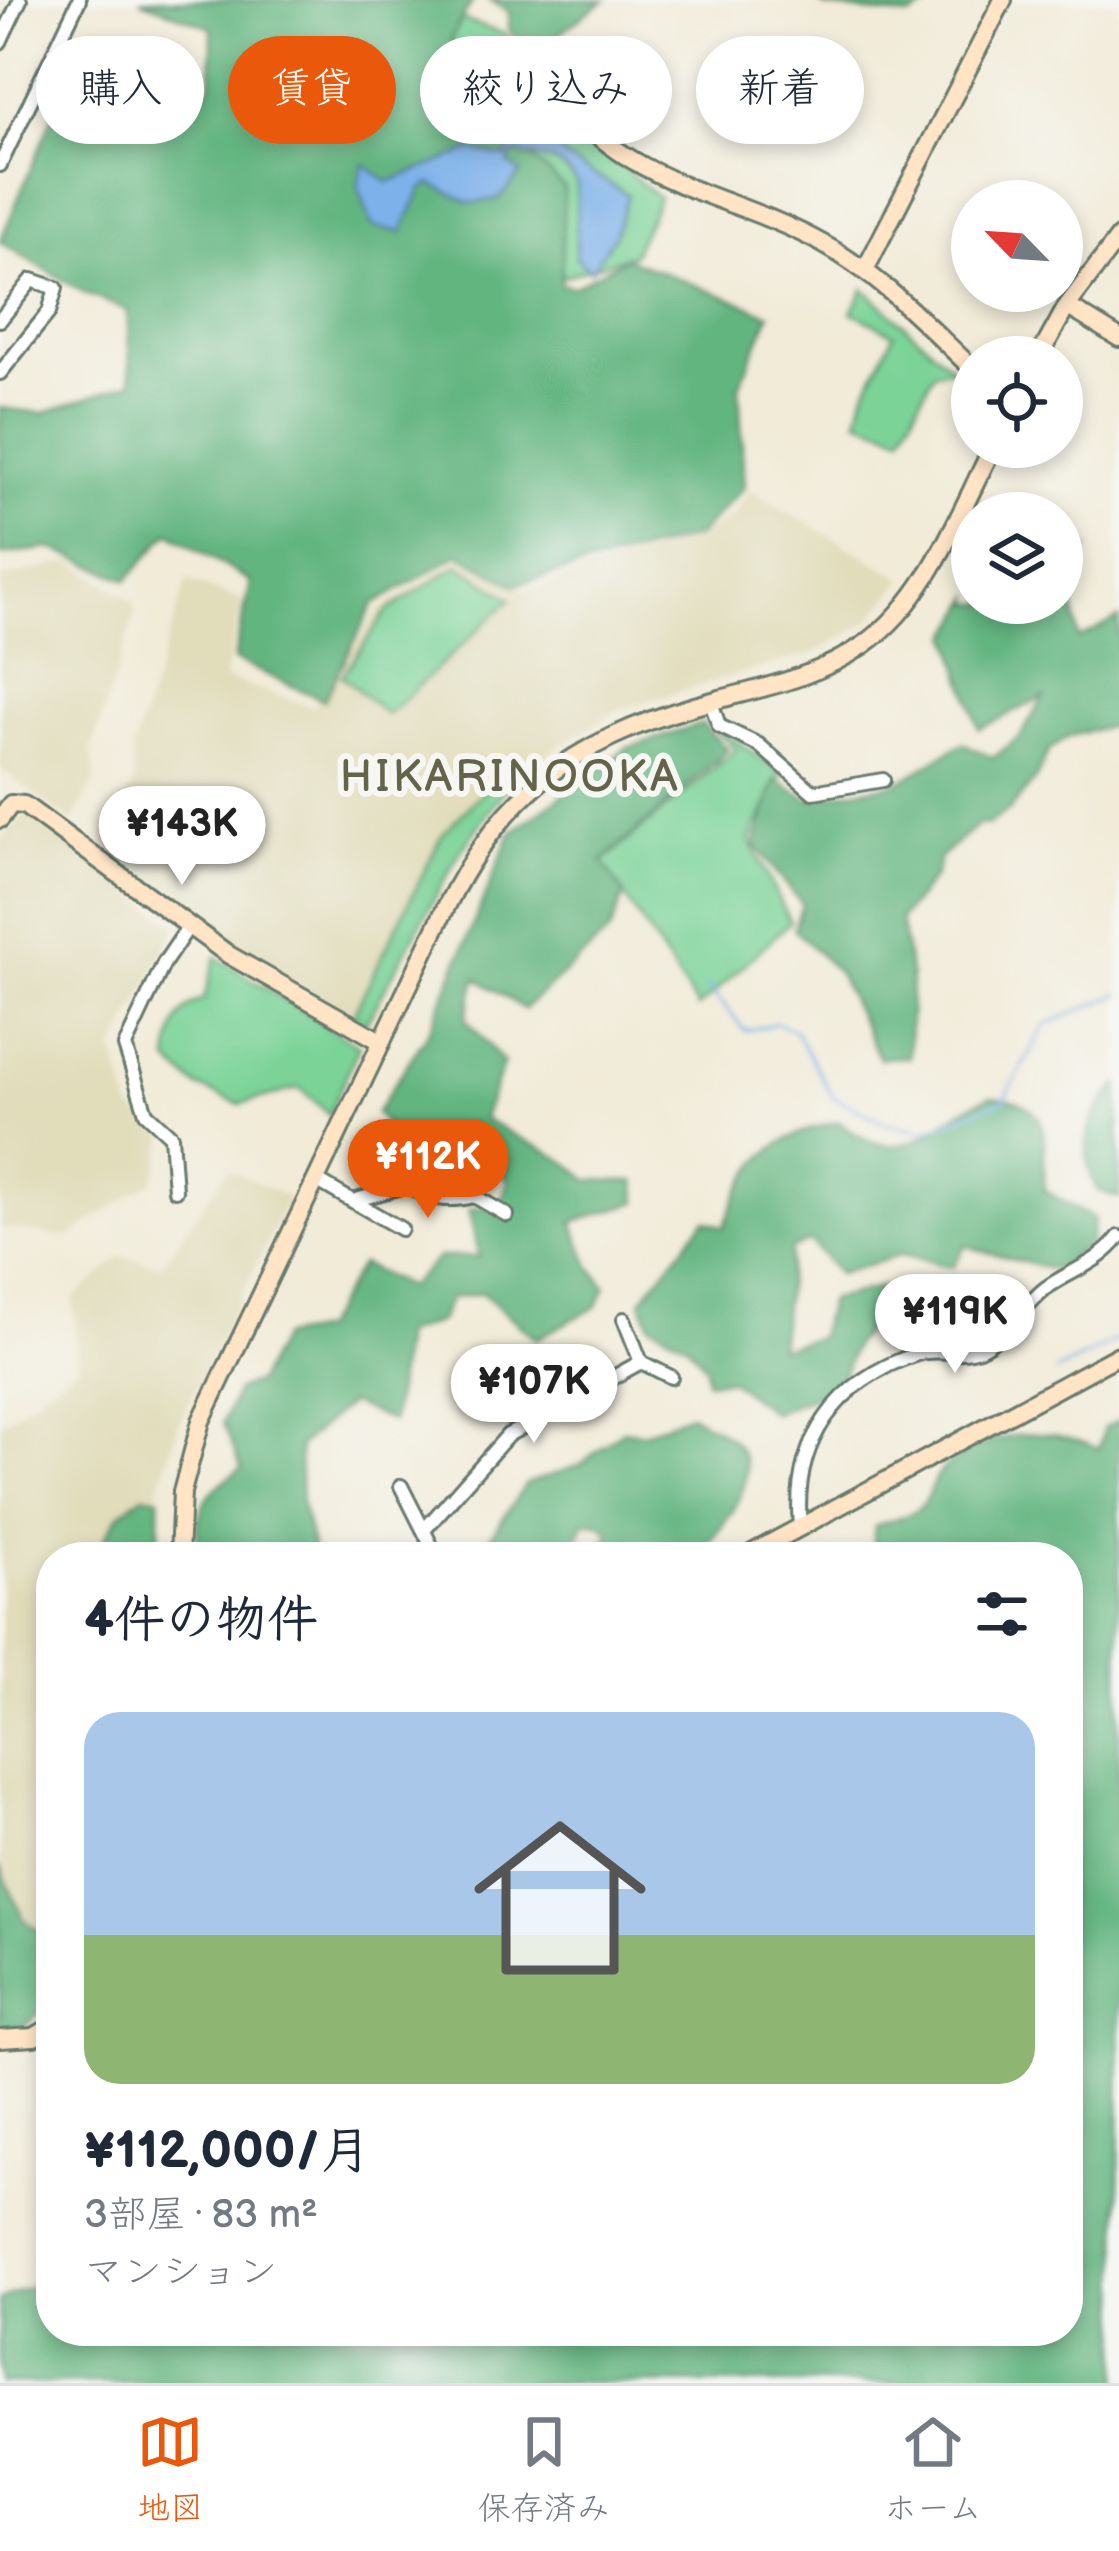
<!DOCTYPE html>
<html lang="ja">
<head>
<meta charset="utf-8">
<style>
	:root { --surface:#fff; --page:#f6f6f7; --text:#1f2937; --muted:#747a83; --line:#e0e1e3; --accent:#ea580c }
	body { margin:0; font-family:"Balsamiq Sans","Klee One",sans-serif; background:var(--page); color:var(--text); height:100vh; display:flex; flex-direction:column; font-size:45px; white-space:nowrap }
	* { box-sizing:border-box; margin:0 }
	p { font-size:39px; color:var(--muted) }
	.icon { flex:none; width:66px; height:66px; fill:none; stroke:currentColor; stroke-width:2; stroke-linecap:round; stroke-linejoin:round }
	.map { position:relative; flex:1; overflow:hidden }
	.side { position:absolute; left:36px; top:1542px; width:1047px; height:804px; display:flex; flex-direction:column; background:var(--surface); border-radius:48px; box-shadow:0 6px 18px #0003 }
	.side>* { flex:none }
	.top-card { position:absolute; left:36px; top:36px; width:1047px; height:108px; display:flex; gap:24px }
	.needle { width:78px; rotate:295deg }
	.fabs { position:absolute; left:951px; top:180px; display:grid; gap:24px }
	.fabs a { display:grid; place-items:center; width:132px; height:132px; border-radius:50%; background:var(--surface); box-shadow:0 6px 18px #0003; font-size:60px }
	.price { position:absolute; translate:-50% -102px; padding:0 27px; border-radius:42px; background:#fff; color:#222; font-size:39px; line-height:78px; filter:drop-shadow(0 3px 6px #0008) }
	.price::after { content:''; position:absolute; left:50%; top:72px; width:36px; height:27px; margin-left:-18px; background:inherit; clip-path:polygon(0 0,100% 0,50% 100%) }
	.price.selected { background:var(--accent); color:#fff }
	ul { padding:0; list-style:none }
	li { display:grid; align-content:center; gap:24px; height:636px; padding:0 48px }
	li span { display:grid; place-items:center; height:372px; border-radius:36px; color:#555 }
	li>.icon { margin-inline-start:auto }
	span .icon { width:216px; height:216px; fill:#fffc; stroke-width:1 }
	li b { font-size:51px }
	h2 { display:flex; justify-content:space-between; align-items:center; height:144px; padding:0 48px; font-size:51px }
	.chip { padding:0 42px; border-radius:54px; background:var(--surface); box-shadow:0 6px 18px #0003; font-size:42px; line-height:108px }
	.chip.selected { background:var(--accent); color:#fff }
	.tab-bar { display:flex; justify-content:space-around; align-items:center; height:168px; border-top:3px solid var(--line); background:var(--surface); font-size:33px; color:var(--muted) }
	.tab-bar a { display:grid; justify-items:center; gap:6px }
	.tab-bar .selected { color:var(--accent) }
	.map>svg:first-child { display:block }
</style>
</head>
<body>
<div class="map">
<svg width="1119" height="2383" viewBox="0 0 1119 2383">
	<rect width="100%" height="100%" fill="#f6f6f2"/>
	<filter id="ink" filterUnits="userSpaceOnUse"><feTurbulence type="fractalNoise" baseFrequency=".00833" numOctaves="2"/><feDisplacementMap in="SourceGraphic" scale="24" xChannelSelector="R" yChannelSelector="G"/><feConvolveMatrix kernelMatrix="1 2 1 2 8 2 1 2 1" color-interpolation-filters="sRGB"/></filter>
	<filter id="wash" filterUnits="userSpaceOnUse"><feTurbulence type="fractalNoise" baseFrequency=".004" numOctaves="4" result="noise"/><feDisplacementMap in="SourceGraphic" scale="48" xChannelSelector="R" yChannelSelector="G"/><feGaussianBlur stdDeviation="2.7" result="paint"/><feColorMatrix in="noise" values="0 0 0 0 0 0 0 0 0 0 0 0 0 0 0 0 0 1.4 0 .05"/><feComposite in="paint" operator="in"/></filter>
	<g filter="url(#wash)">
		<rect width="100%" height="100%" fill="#f1ebd8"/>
		<path fill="#e1dcba" d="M750,490l154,89 -36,43 -49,29 -202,59 -91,58 -67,77 -84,169 -12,8 -87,-49 -174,-130 32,-61 -2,-31 55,-171 55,21 -18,77 89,29 66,-97 79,-52 69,32 160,-48 46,-26z
			M71,561l62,41 2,13 -44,136 5,29 -24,42 -72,-53v-190z
			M27,812l149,115 -62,124 16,57 36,28 -12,44 -86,57 -68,-9v-389z
			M228,1169l61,29 -110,225 -20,64 1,70h-109v445l-14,15 -37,3v-596l78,-58 -5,-67 48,-43 40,9z"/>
		<path fill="#7bd398" stroke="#4d8866" stroke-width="3" d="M448,15l59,20 50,58v18l102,87 -26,56 -76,25 -215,-123z
			M864,289l89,79 -19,4 -32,64 -44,-16 6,-26 30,-60 -42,-22z
			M459,565l52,34 -124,116 -45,-39 45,-65z
			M705,717l77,58 -32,65 40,82 -92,86 -96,-146 134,-112z
			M495,779l12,8 -46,63 -95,173 -13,-8 89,-180z
			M216,957l143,89 -30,69 -29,-27 -60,16 -42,-17 -29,-25c2,-28 7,-53 35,-63z"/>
		<path fill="#64b580" stroke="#42795a" stroke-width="3" d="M140,0h333l-22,39 6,11 6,66 68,41 33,30 -3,97 12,3 53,-29 144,56 -31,72 5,101 -48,50 -181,48 -56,-31 -86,51 -49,95 -90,-40 17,-78 -82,-50 -42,48 -76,-32 -51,7v-147l44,5 87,-30 -4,-73 -41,-16 -86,-52 67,-160 92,29 26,-1 26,-25 1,-57z
			M489,0h116l-63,46 -16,3 -18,-21 1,-16z
			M817,0h123l-31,17 -84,-10z
			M1073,545l15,4c-20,28 -16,58 -9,90l40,-21v106l-49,12 -21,14 -13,28 -26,32 -22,15 -9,-1 -39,34 -5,18 -35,43 11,59 -2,79 -30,1 -41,-85 -44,-44 8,-25 -47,-59 20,-65 34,19 88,-16 66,-40 30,15 28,-22 23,-39 -65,32 -29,-93 22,-39v6h90v-38z
			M702,724l26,26 -126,111 22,33 -14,38 -86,77 -48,-31 -10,41 38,44 -21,55c35,23 77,33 105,62l47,1 3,21 -65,20 17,44 16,21 -10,20 -60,32 -54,-46 -32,5 -10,23 -37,13 -11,87 -43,-18 -50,43 2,55 14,56h-118c0,-51 2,-59 45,-89l-19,-45 14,-33 20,-8 24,-45 40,-7 40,-66 47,23 31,-30h40l-10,-47 30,-6 9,-23 -37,-58 -42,31 -36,-21 -17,-20 54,-84 81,-196 116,-85z
			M1119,1085v113l-22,-8c-20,-40 -10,-76 22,-105z
			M991,1096c69,8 49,42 54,95l49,28 -4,24 -36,27 -89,-24 -12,21 -52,-12 -63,19 -28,-33 -19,8 -12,99 39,-10 11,-38 52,-13 18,7 -44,49 -12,32 -18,17 -52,21 -43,-33 -24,1v-15l-19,-22 -37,-20 -9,-24 64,-80 19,7c23,-62 46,-92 115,-105 71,56 88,-2 152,-26z
			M690,1414c15,9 38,19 48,33 26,36 -19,85 -42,110h-105l19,-23 -8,-10 -18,-2 -9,27 -15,8 -44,-4 -39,4 49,-73 54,-19 43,-35 20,3z
			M1119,1420v963h-1119v-83l51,-23v54h1017v-774h-197l4,-31c12,-5 34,-9 44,-18 11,-9 12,-29 24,-39 44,-38 104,-45 156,-20l5,-21z
			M143,1495l16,3v59h-66l26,-42z
			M0,1866l23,53 28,21v60l-24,25 -27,3z"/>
		<path fill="#7db1ea" stroke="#4e778f" stroke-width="3" d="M489,40l9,4 31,41 8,29 28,43 63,38 -14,41 -23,35 -15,-13 1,-75c-18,-26 -35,-24 -62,-30l-7,10 13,10 -22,26 -28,4 -40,-19 -9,5 -20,43 -30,-6 -14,-41 6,-21 24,18 84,-32 35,7 3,-9 -17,-12 -23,-82z"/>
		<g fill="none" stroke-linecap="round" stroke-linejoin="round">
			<path stroke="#7db1ea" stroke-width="3" d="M706,984l39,47 32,-8 18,8 38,66 54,27 37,7 80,-31 41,-75 74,-31
				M1057,1371l62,-32"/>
		</g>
	</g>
	<g filter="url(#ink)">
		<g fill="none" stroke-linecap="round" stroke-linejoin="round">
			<g stroke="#687a6d" stroke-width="18">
				<path id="street" d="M0,42l20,-42
					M0,165l79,-165
					M0,320l32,-40 24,8 -7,24 -49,61
					M711,702l8,24 40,19 54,47 70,-12
					M316,1180l85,49
					M175,1190l-4,-54 -25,-23 -21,-67 39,-83 25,-37
					M353,1201l55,-16c22,15 41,17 66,11l33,19
					M624,1319l17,43 30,15
					M401,1486l36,71
					M800,1526c-8,-84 36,-146 117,-172 17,-6 37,1 55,-3 29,-6 52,-47 74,-63 27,-19 52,-24 73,-51
					M425,1529l83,-94 133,-73"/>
			</g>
			<g stroke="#687a6d" stroke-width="22">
				<path id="secondary" d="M600,133l-3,-33 -14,-15 -12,6 -3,12c61,83 171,93 255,141 57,31 102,80 149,124
					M865,270l138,-270
					M1067,306l52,32
					M1039,357l28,-51 52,-69
					M0,819l11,-15 13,1 205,150 153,87
					M179,1557l3,-65 19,-71 246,-516c61,-124 143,-172 273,-206 51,-13 101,-24 145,-55 64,-46 93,-129 128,-197
					M745,1557l374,-202
					M0,2039l34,-2 17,-10"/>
			</g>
			<use href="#street" stroke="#fff" stroke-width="12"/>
			<use href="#secondary" stroke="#ffe4c6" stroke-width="16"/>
		</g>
	</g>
	<g text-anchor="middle" stroke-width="12" stroke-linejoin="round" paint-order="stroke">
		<g font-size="45" letter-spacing="3" fill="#64644a" stroke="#f6f6f2">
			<text x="510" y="791">HIKARINOOKA</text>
		</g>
	</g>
</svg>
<div class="fabs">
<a><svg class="needle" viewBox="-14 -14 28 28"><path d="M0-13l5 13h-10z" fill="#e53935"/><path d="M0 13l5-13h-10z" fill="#747a83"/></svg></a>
<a><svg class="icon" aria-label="locate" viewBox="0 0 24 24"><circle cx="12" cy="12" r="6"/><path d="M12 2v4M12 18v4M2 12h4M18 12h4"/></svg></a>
<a><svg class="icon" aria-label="layers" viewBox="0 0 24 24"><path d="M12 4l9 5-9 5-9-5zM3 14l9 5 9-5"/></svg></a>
</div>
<b class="price" style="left:182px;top:888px">¥143K</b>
<b class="price selected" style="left:428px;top:1221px">¥112K</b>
<b class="price" style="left:955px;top:1376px">¥119K</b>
<b class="price" style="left:534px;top:1446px">¥107K</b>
<div class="top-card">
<a class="chip">購入</a>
<a class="chip selected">賃貸</a>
<a class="chip">絞り込み</a>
<a class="chip">新着</a>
</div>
<section class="side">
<h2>4件の物件<svg class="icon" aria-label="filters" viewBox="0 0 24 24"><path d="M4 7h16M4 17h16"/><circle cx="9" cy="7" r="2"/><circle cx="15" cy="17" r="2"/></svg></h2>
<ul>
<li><span style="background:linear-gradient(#a9c7e8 60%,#8fb573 0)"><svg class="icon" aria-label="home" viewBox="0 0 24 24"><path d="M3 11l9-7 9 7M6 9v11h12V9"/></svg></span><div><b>¥112,000/月</b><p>3部屋 · 83 m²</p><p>マンション</p></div></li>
</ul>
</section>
</div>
<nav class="tab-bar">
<a class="selected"><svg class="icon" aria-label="map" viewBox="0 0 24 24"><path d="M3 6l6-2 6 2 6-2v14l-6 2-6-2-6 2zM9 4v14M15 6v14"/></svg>地図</a>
<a><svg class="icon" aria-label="saved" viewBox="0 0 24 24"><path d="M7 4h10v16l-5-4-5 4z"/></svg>保存済み</a>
<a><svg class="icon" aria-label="home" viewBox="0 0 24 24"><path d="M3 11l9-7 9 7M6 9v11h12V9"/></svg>ホーム</a>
</nav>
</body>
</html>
